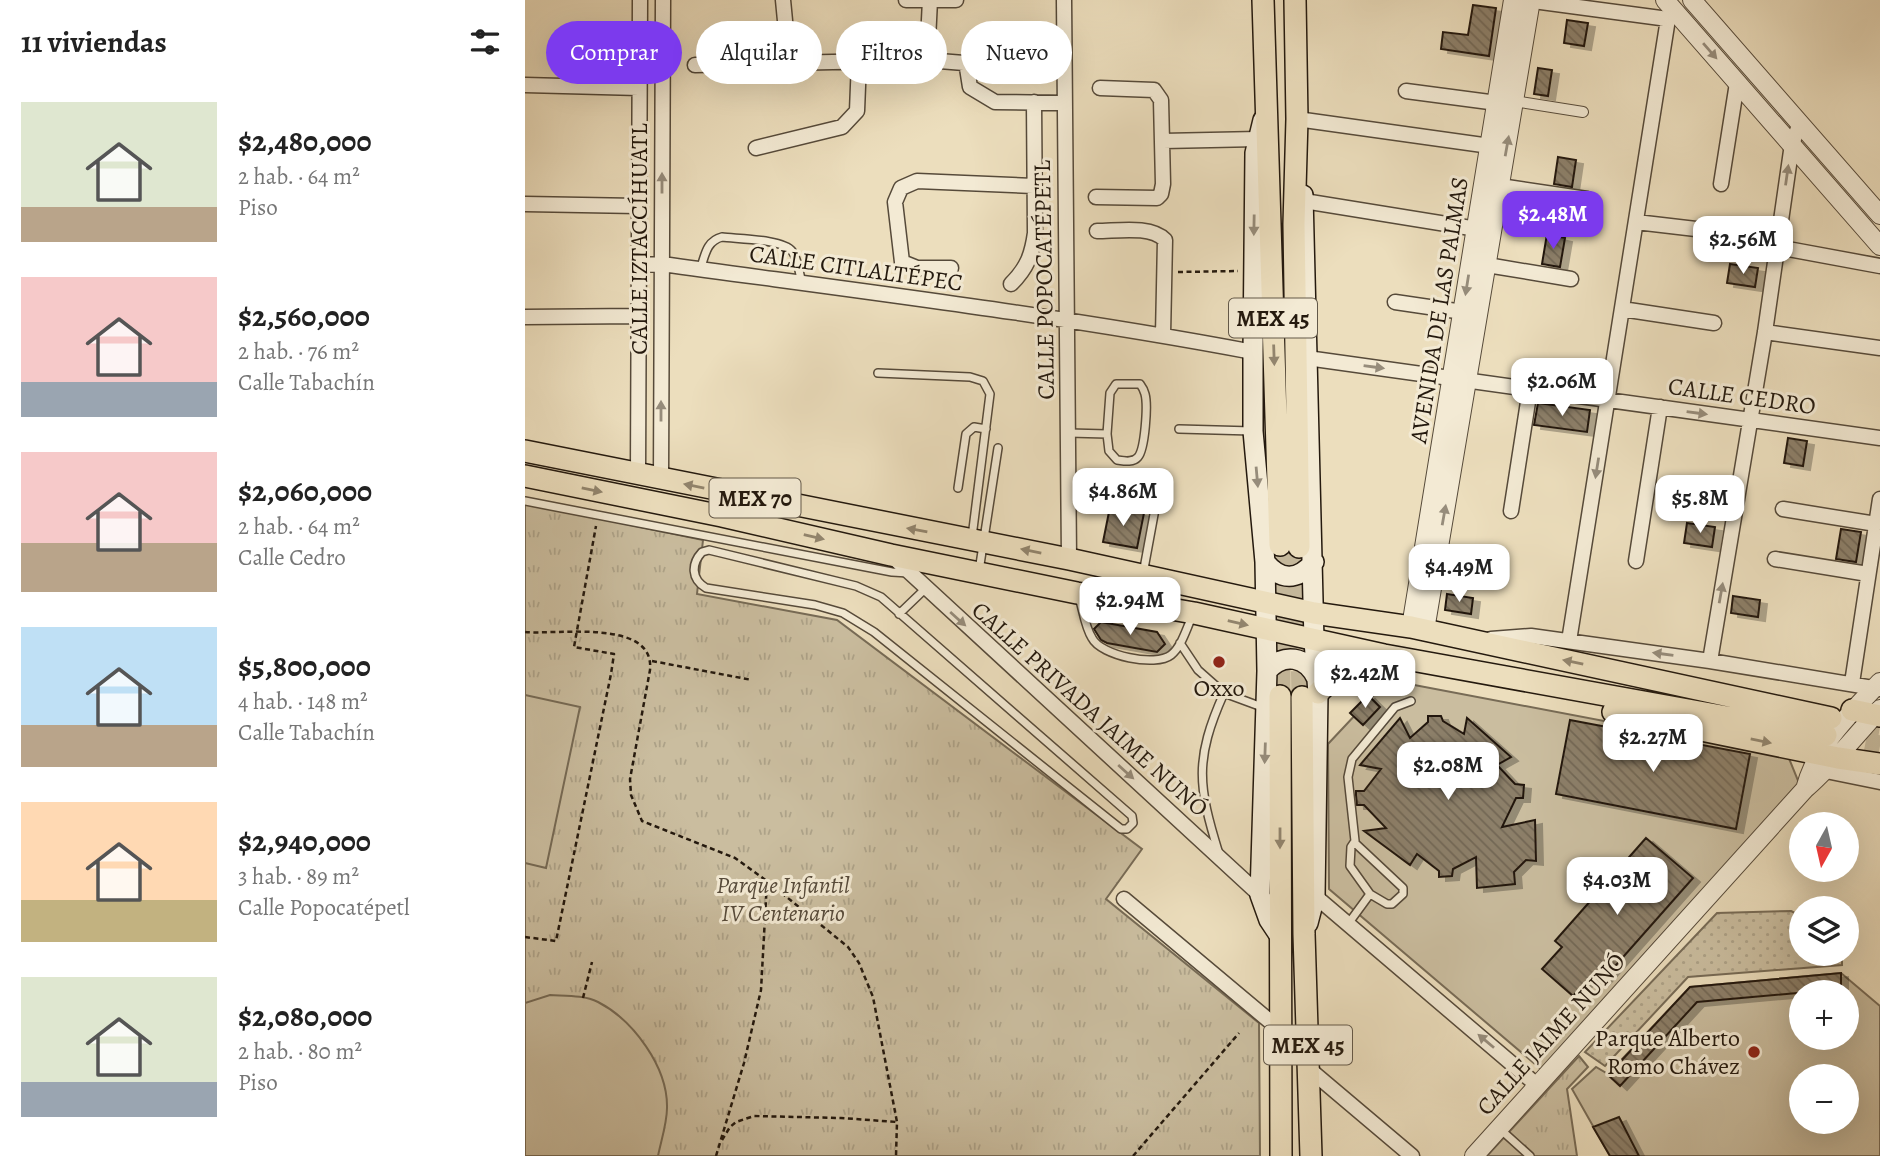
<!DOCTYPE html>
<html lang="es">
<head>
<meta charset="utf-8">
<style>
	:root { --surface:#fff; --page:#f6f6f6; --text:#222; --muted:#767676; --accent:#7c3aed }
	body { margin:0; font-family:Alegreya,serif; background:var(--page); color:var(--text); height:100vh; display:flex; flex-direction:column; font-size:26px; white-space:nowrap }
	* { box-sizing:border-box; margin:0 }
	p { font-size:23px; color:var(--muted) }
	.icon { flex:none; width:38px; height:38px; fill:none; stroke:currentColor; stroke-width:2; stroke-linecap:round; stroke-linejoin:round }
	.map { position:relative; flex:1; overflow:hidden }
	.drawer { display:flex; flex-direction:column; background:var(--surface); width:525px }
	.drawer>* { flex:none }
	.banner { position:absolute; left:21px; top:21px; width:665px; height:63px; display:flex; gap:14px }
	.needle { width:46px; rotate:188deg }
	.fabs { position:absolute; left:1264px; top:812px; display:grid; gap:14px }
	.fabs a { display:grid; place-items:center; width:70px; height:70px; border-radius:50%; background:var(--surface); box-shadow:0 7px 28px #0002; font-size:35px }
	.price { position:absolute; translate:-50% -60px; padding:0 16px; border-radius:14px; background:#fff; color:#222; font-size:23px; line-height:46px; filter:drop-shadow(0 2px 4px #0008) }
	.price::after { content:''; position:absolute; left:50%; top:42px; width:21px; height:16px; margin-left:-10px; background:inherit; clip-path:polygon(0 0,100% 0,50% 100%) }
	.price.on { background:var(--accent); color:#fff }
	ul { padding:0; list-style:none }
	li { display:flex; align-items:center; gap:21px; height:175px; padding:0 21px }
	li span { display:grid; place-items:center; flex:none; width:196px; height:140px; border-radius:0px; color:#555 }
	li>.icon { margin-inline-start:auto }
	span .icon { width:84px; height:84px; fill:#fffc; stroke-width:1 }
	li b { font-size:30px }
	h2 { display:flex; justify-content:space-between; align-items:center; height:84px; padding:0 21px; font-size:30px }
	.chip { padding:0 24px; border-radius:32px; background:var(--surface); box-shadow:0 7px 28px #0002; font-size:24px; line-height:63px }
	.chip.on { background:var(--accent); color:#fff }
	main { display:flex; flex:1; min-height:0 }
	.map>svg:first-child { display:block }
</style>
</head>
<body>
<main>
<section class="drawer">
<h2>11 viviendas<svg class="icon" aria-label="filters" viewBox="0 0 24 24"><path d="M4 7h16M4 17h16"/><circle cx="9" cy="7" r="2"/><circle cx="15" cy="17" r="2"/></svg></h2>
<ul>
<li><span style="background:linear-gradient(#dfe7d0 75%,#b9a48a 0)"><svg class="icon" aria-label="home" viewBox="0 0 24 24"><path d="M3 11l9-7 9 7M6 9v11h12V9"/></svg></span><div><b>$2,480,000</b><p>2 hab. · 64 m²</p><p>Piso</p></div></li>
<li><span style="background:linear-gradient(#f6c9c9 75%,#9aa5b1 0)"><svg class="icon" aria-label="home" viewBox="0 0 24 24"><path d="M3 11l9-7 9 7M6 9v11h12V9"/></svg></span><div><b>$2,560,000</b><p>2 hab. · 76 m²</p><p>Calle Tabachín</p></div></li>
<li><span style="background:linear-gradient(#f6c9c9 65%,#b9a48a 0)"><svg class="icon" aria-label="home" viewBox="0 0 24 24"><path d="M3 11l9-7 9 7M6 9v11h12V9"/></svg></span><div><b>$2,060,000</b><p>2 hab. · 64 m²</p><p>Calle Cedro</p></div></li>
<li><span style="background:linear-gradient(#bfe0f5 70%,#b9a48a 0)"><svg class="icon" aria-label="home" viewBox="0 0 24 24"><path d="M3 11l9-7 9 7M6 9v11h12V9"/></svg></span><div><b>$5,800,000</b><p>4 hab. · 148 m²</p><p>Calle Tabachín</p></div></li>
<li><span style="background:linear-gradient(#ffd9b3 70%,#c2b280 0)"><svg class="icon" aria-label="home" viewBox="0 0 24 24"><path d="M3 11l9-7 9 7M6 9v11h12V9"/></svg></span><div><b>$2,940,000</b><p>3 hab. · 89 m²</p><p>Calle Popocatépetl</p></div></li>
<li><span style="background:linear-gradient(#dfe7d0 75%,#9aa5b1 0)"><svg class="icon" aria-label="home" viewBox="0 0 24 24"><path d="M3 11l9-7 9 7M6 9v11h12V9"/></svg></span><div><b>$2,080,000</b><p>2 hab. · 80 m²</p><p>Piso</p></div></li>
</ul>
</section>
<div class="map">
<svg width="1355" height="1156" viewBox="0 0 1355 1156">
	<defs>
		<pattern id="grass-dots" width="8" height="8" patternUnits="userSpaceOnUse" patternTransform="scale(1.75)"><rect width="8" height="8" fill="#cabd9f"/><path d="M2 2h.1M6 6h.1" fill="none" stroke="#ada288" stroke-width="1.8" stroke-linecap="round"/></pattern>
		<pattern id="park-tufts" width="24" height="20" patternUnits="userSpaceOnUse" patternTransform="scale(1.75)"><rect width="24" height="20" fill="#cabd9f"/><path d="M3 7l-1-3M5 7V3M7 7l1-3M15 17l-1-3M17 17v-4M19 17l1-3" fill="none" stroke="#ada288"/></pattern>
		<pattern id="building-back-hatch" width="6" height="6" patternUnits="userSpaceOnUse" patternTransform="scale(1.75)"><rect width="6" height="6" fill="#8c7f69"/><path d="M-1 5l2 2M0 0l6 6M5-1l2 2" fill="none" stroke="#726755"/></pattern>
		<filter id="shadow"><feDropShadow dx="7" dy="4" stdDeviation="0" flood-color="#0004"/></filter>
	</defs>
	<rect width="100%" height="100%" fill="#ecdebd"/>
	<filter id="stains"><feTurbulence type="fractalNoise" baseFrequency=".00286" numOctaves="4"/><feColorMatrix values="0 0 0 0 .2 0 0 0 0 .09 0 0 0 0 .02 0 0 0 .5 -.17"/></filter>
	<radialGradient id="worn" r=".72"><stop offset=".6" stop-color="#630" stop-opacity="0"/><stop offset="1" stop-color="#630" stop-opacity=".3"/></radialGradient>
	<path fill="url(#grass-dots)" stroke="#776b56" stroke-width="2" d="M1266,911l10,5v38h41v11l-154,12 -83,89 -20,-14 132,-139z"/>
	<path fill="url(#park-tufts)" stroke="#776b56" stroke-width="2" d="M0,503l178,37 -6,54 140,26 305,229 -36,50 153,124 1,133h-735z
		M1054,1056l9,11 -21,22 10,67h-90z"/>
	<path fill="#cabd9f" stroke="#776b56" stroke-width="2" fill-rule="evenodd" d="M863,680l400,76 11,27 -257,287 -213,-181 -1,-145z
		M0,695l55,12 -34,161 -21,-5z
		M1316,973l39,33v150h-270l-38,-67 24,-22 12,7 82,-87zM1276,992h45v46h-45zM1276,1076h45v46h-45z
		M25,995c15,1 34,0 48,7 35,18 70,65 69,106 0,15 -6,33 -9,48h-133v-153z"/>
	<path fill="url(#building-back-hatch)" stroke="#24190e" stroke-width="2" filter="url(#shadow)" d="M948,5l23,3 -7,48 -48,-7 2,-17 25,3z
		M1042,20l21,3 -4,23 -20,-3z
		M1013,68l14,2 -4,26 -14,-2z
		M1033,157l18,3 -4,27 -18,-3z
		M1022,234l18,4 -5,29 -18,-3z
		M1205,264l28,4 -3,19 -28,-4z
		M1013,403l52,7 -3,22 -53,-7z
		M1263,438l19,3 -4,25 -19,-3z
		M585,507l34,6 -7,35 -34,-6z
		M1162,523l28,4 -3,20 -28,-4z
		M1316,529l20,3 -5,30 -20,-3z
		M922,594l26,4 -2,16 -26,-4z
		M1208,596l27,4 -2,17 -27,-4z
		M576,622l56,10 8,12 -8,8 -50,-9 -6,-3 -7,-11z
		M843,695l12,12 -17,18 -13,-12z
		M903,716h13l2,5 21,13 3,-16 44,39 -14,8 18,19 9,1 -1,13h-7l-14,29 33,-7 1,41 -10,-1 -12,12 1,12 -38,4 -1,-31 -23,12 -1,7 -13,1v-6l-22,-17 -7,11 -46,-34 22,-3 -22,-23h-7l-1,-10v-4h8l17,-22 -21,-4 40,-47 10,20 18,-16z
		M1045,720l180,34 -14,75 -180,-35z
		M1121,838l47,40 -92,104 -8,-8 -20,22 -31,-27 20,-22 -7,-6z
		M1316,973v16l-144,13 -77,84 -12,-11 82,-88z
		M1094,1117l20,39h-29l-17,-29z"/>
	<g fill="none" stroke-linecap="round" stroke-linejoin="round">
		<path stroke="#c4b79a" stroke-width="21" stroke-dasharray="21 10" stroke-linecap="butt" d="M755,545v151
			M774,547l3,150
			M1306,718l49,9
			M1310,737l45,9"/>
		<g stroke="#564a3a" stroke-width="10">
			<path id="service" d="M175,270c5,-14 6,-29 22,-33 16,2 61,2 70,14 6,8 7,22 10,32
				M353,373l92,4 13,4 7,13 -18,143
				M654,429l73,2
				M544,433l38,1 3,-41 6,-9h24c3,4 4,6 5,10 3,11 0,55 -7,63 -5,6 -14,4 -21,3l-8,-9 -2,-17
				M433,488l8,-54 8,-7 12,2
				M545,493l85,16 -12,65
				M0,501l367,71 17,1
				M184,550l147,36 25,11 251,219 1,7 -6,6h-6l-247,-197 -31,-19 -28,-8 -109,-17c-15,-9 -15,-24 -4,-36z
				M454,571l19,-123
				M554,597c4,13 6,30 13,41 9,18 64,29 79,17 11,-9 15,-26 21,-38
				M374,614l26,-25
				M655,643l18,27 26,23 38,14
				M830,843l48,45v6l-11,10h-5l-17,-10
				M694,854c-21,-68 -25,-94 5,-161
				M823,924l22,-30 -20,-28 1,-19 4,-6 -7,-64 4,-18 43,-52 16,-6
				M975,1129l30,27"/>
		</g>
		<g stroke="#564a3a" stroke-width="12">
			<path id="pedestrian" d="M989,101l69,11"/>
		</g>
		<g stroke="#564a3a" stroke-width="17">
			<path id="minor" d="M258,0l6,62
				M381,0h50
				M539,0l5,559
				M1001,0l142,19
				M402,60l3,-60
				M170,65l232,-5 37,3 3,5 3,19 25,15 70,1
				M0,85l114,3
				M881,91l91,12
				M772,119l193,27
				M638,141l95,-2
				M231,148l86,-21 15,-16 2,-50
				M1196,184l16,-101
				M975,186l87,13
				M571,197l61,1 4,-4 2,-10 -2,-84 -7,-10 -54,-2
				M779,201l173,28
				M0,204l113,2
				M1111,222l94,11
				M572,231c20,0 54,-6 68,9l-2,95
				M1252,247l103,19
				M113,265l24,-1c197,27 395,51 591,88
				M962,265l84,14
				M426,268h-34l-15,-6 -7,-60 6,-14 16,-7 116,5
				M486,284c16,-16 21,-29 24,-51l-1,-131
				M870,302l68,10
				M1097,309l92,14
				M0,317l113,-1
				M1240,332l115,16
				M782,358l573,80
				M113,474l2,-474
				M136,479l2,-479
				M1258,509l93,15
				M986,511l19,-122
				M367,556l368,339
				M1250,559l93,15
				M1111,561l24,-154
				M966,639l40,-3 179,25 170,28
				M1044,641l99,-622 8,-6
				M1185,661l55,-329 27,-188 8,-21
				M1327,683l28,-184
				M1291,769l64,13
				M790,896l223,190
				M599,899l155,130
				M784,1069l103,87"/>
		</g>
		<g stroke="#564a3a" stroke-width="20">
			<path id="tertiary" d="M1140,0l215,246
				M1167,0l188,215
				M886,627l102,-627
				M900,630l106,-630
				M1280,789c12,-45 44,-74 75,-107
				M949,1156l331,-367c26,-22 51,-54 75,-80"/>
		</g>
		<g stroke="#24190e" stroke-width="22">
			<path id="secondary" d="M738,120l-8,33 -2,199v79l12,131 2,109 -7,224 9,25 12,18
				M778,195l11,446 4,52 -3,203 -7,27
				M740,562c16,19 32,19 49,0
				M742,671c16,-19 40,-15 50,8"/>
		</g>
		<g stroke="#24190e" stroke-width="24">
			<path id="primary" d="M738,0l17,545
				M770,0l2,119 -3,105 5,323
				M0,451l544,108 245,54 97,14 420,91
				M0,476l197,40 169,39 186,38 117,20 190,42 442,80
				M793,693c19,-20 37,-30 63,-37
				M755,696l1,460
				M777,697l2,237 7,222
				M1327,710l28,6
				M1088,712l225,46 42,6"/>
		</g>
		<path stroke="#24190e" stroke-width="2.5" stroke-dasharray="5 3.5" stroke-linecap="butt" d="M653,272l60,-1
			M0,632c32,3 130,-14 125,38l-20,109 1,16 11,26 93,37 32,23 81,66 11,16 14,34 24,125 -1,34
			M127,661l100,19
			M0,937l31,4 55,-267 3,-20 -40,-7 22,-121
			M58,998l9,-36
			M197,1140l8,-13 6,-5 18,-6 87,2 56,4
			M191,1156l28,-93 17,-73 6,-109
			M608,1156l106,-123"/>
		<use href="#service" stroke="#f3ead4" stroke-width="7"/>
		<use href="#pedestrian" stroke="#f3ead4" stroke-width="10"/>
		<use href="#minor" stroke="#f3ead4" stroke-width="14"/>
		<use href="#tertiary" stroke="#f3ead4" stroke-width="18"/>
		<use href="#secondary" stroke="#f3ead4" stroke-width="19"/>
		<use href="#primary" stroke="#ecdebd" stroke-width="21"/>
	</g>
	<defs><path id="oneway-solid" d="M-6-.8H1V-3.2L6.5 0L1 3.2V.8H-6Z" transform="scale(1.75)"/></defs>
	<g fill="#968c7b">
		<use href="#oneway-solid" transform="translate(1185 51) rotate(49)"/>
		<use href="#oneway-solid" transform="translate(982 146) rotate(-80)"/>
		<use href="#oneway-solid" transform="translate(1262 175) rotate(-82)"/>
		<use href="#oneway-solid" transform="translate(137 183) rotate(-90)"/>
		<use href="#oneway-solid" transform="translate(729 225) rotate(91)"/>
		<use href="#oneway-solid" transform="translate(942 285) rotate(99)"/>
		<use href="#oneway-solid" transform="translate(849 367) rotate(8)"/>
		<use href="#oneway-solid" transform="translate(136 411) rotate(-90)"/>
		<use href="#oneway-solid" transform="translate(1172 413) rotate(8)"/>
		<use href="#oneway-solid" transform="translate(1072 468) rotate(99)"/>
		<use href="#oneway-solid" transform="translate(732 477) rotate(85)"/>
		<use href="#oneway-solid" transform="translate(919 515) rotate(-80)"/>
		<use href="#oneway-solid" transform="translate(1196 593) rotate(-80)"/>
		<use href="#oneway-solid" transform="translate(433 619) rotate(42)"/>
		<use href="#oneway-solid" transform="translate(1138 654) rotate(-172)"/>
		<use href="#oneway-solid" transform="translate(740 753) rotate(92)"/>
		<use href="#oneway-solid" transform="translate(601 772) rotate(42)"/>
		<use href="#oneway-solid" transform="translate(961 1041) rotate(-140)"/>
	</g>
	<g fill="#92856e">
		<use href="#oneway-solid" transform="translate(749 355) rotate(88)"/>
		<use href="#oneway-solid" transform="translate(169 486) rotate(-169)"/>
		<use href="#oneway-solid" transform="translate(67 490) rotate(12)"/>
		<use href="#oneway-solid" transform="translate(392 530) rotate(-170)"/>
		<use href="#oneway-solid" transform="translate(289 537) rotate(13)"/>
		<use href="#oneway-solid" transform="translate(506 551) rotate(-169)"/>
		<use href="#oneway-solid" transform="translate(713 623) rotate(13)"/>
		<use href="#oneway-solid" transform="translate(1048 662) rotate(-168)"/>
		<use href="#oneway-solid" transform="translate(1236 741) rotate(11)"/>
		<use href="#oneway-solid" transform="translate(755 838) rotate(90)"/>
	</g>
	<g fill="#8f2418" stroke="#f3ead4" stroke-width="2.5">
		<circle cx="694" cy="662" r="7"/>
		<circle cx="1229" cy="1052" r="7"/>
	</g>
	<g text-anchor="middle" stroke-width="6" stroke-linejoin="round" paint-order="stroke">
		<g fill="#f3ead4" stroke="#625849" stroke-width="2">
			<rect x="704" y="298.5" width="88" height="39" rx="5"/>
			<rect x="184.5" y="478.5" width="91" height="39" rx="5"/>
			<rect x="739" y="1025.5" width="88" height="39" rx="5"/>
		</g>
		<g font-size="23" font-weight="bold" fill="#24190e">
			<text x="748" y="326">MEX 45</text>
			<text x="230" y="506">MEX 70</text>
			<text x="783" y="1053">MEX 45</text>
		</g>
		<g font-size="24" fill="#24190e" stroke="#f3ead4">
			<text transform="translate(114 239) rotate(-90)" y="8">CALLE IZTACCÍHUATL</text>
			<text transform="translate(331 268) rotate(8)" y="8">CALLE CITLALTÉPEC</text>
			<text transform="translate(519 280) rotate(-91)" y="8">CALLE POPOCATÉPETL</text>
			<text transform="translate(914 310) rotate(-81)" y="8">AVENIDA DE LAS PALMAS</text>
			<text transform="translate(1217 396) rotate(8)" y="8">CALLE CEDRO</text>
			<text transform="translate(565 709) rotate(42)" y="8">CALLE PRIVADA JAIME NUNÓ</text>
			<text transform="translate(1026 1034) rotate(-48)" y="8">CALLE JAIME NUNÓ</text>
		</g>
		<g font-size="24" fill="#24190e" stroke="#f3ead4">
			<text x="694" y="696">Oxxo</text>
			<text x="1215" y="1046" text-anchor="end">Parque Alberto<tspan x="1215" dy="28">Romo Chávez</tspan></text>
		</g>
		<g font-size="24" font-style="italic" fill="#564a3a" stroke="#f3ead4">
			<text x="258" y="893">Parque Infantil<tspan x="258" dy="28">IV Centenario</tspan></text>
		</g>
	</g>
	<rect width="100%" height="100%" filter="url(#stains)"/>
	<rect width="100%" height="100%" fill="url(#worn)"/>
</svg>
<div class="fabs">
<a><svg class="needle" viewBox="-14 -14 28 28"><path d="M0-13l5 13h-10z" fill="#e53935"/><path d="M0 13l5-13h-10z" fill="#767676"/></svg></a>
<a><svg class="icon" aria-label="layers" viewBox="0 0 24 24"><path d="M12 4l9 5-9 5-9-5zM3 14l9 5 9-5"/></svg></a>
<a>+</a>
<a>−</a>
</div>
<b class="price on" style="left:1028px;top:251px">$2.48M</b>
<b class="price" style="left:1218px;top:276px">$2.56M</b>
<b class="price" style="left:1037px;top:418px">$2.06M</b>
<b class="price" style="left:598px;top:528px">$4.86M</b>
<b class="price" style="left:1175px;top:535px">$5.8M</b>
<b class="price" style="left:934px;top:604px">$4.49M</b>
<b class="price" style="left:605px;top:637px">$2.94M</b>
<b class="price" style="left:840px;top:710px">$2.42M</b>
<b class="price" style="left:1128px;top:774px">$2.27M</b>
<b class="price" style="left:923px;top:802px">$2.08M</b>
<b class="price" style="left:1092px;top:917px">$4.03M</b>
<div class="banner">
<a class="chip on">Comprar</a>
<a class="chip">Alquilar</a>
<a class="chip">Filtros</a>
<a class="chip">Nuevo</a>
</div>
</div>
</main>
</body>
</html>
